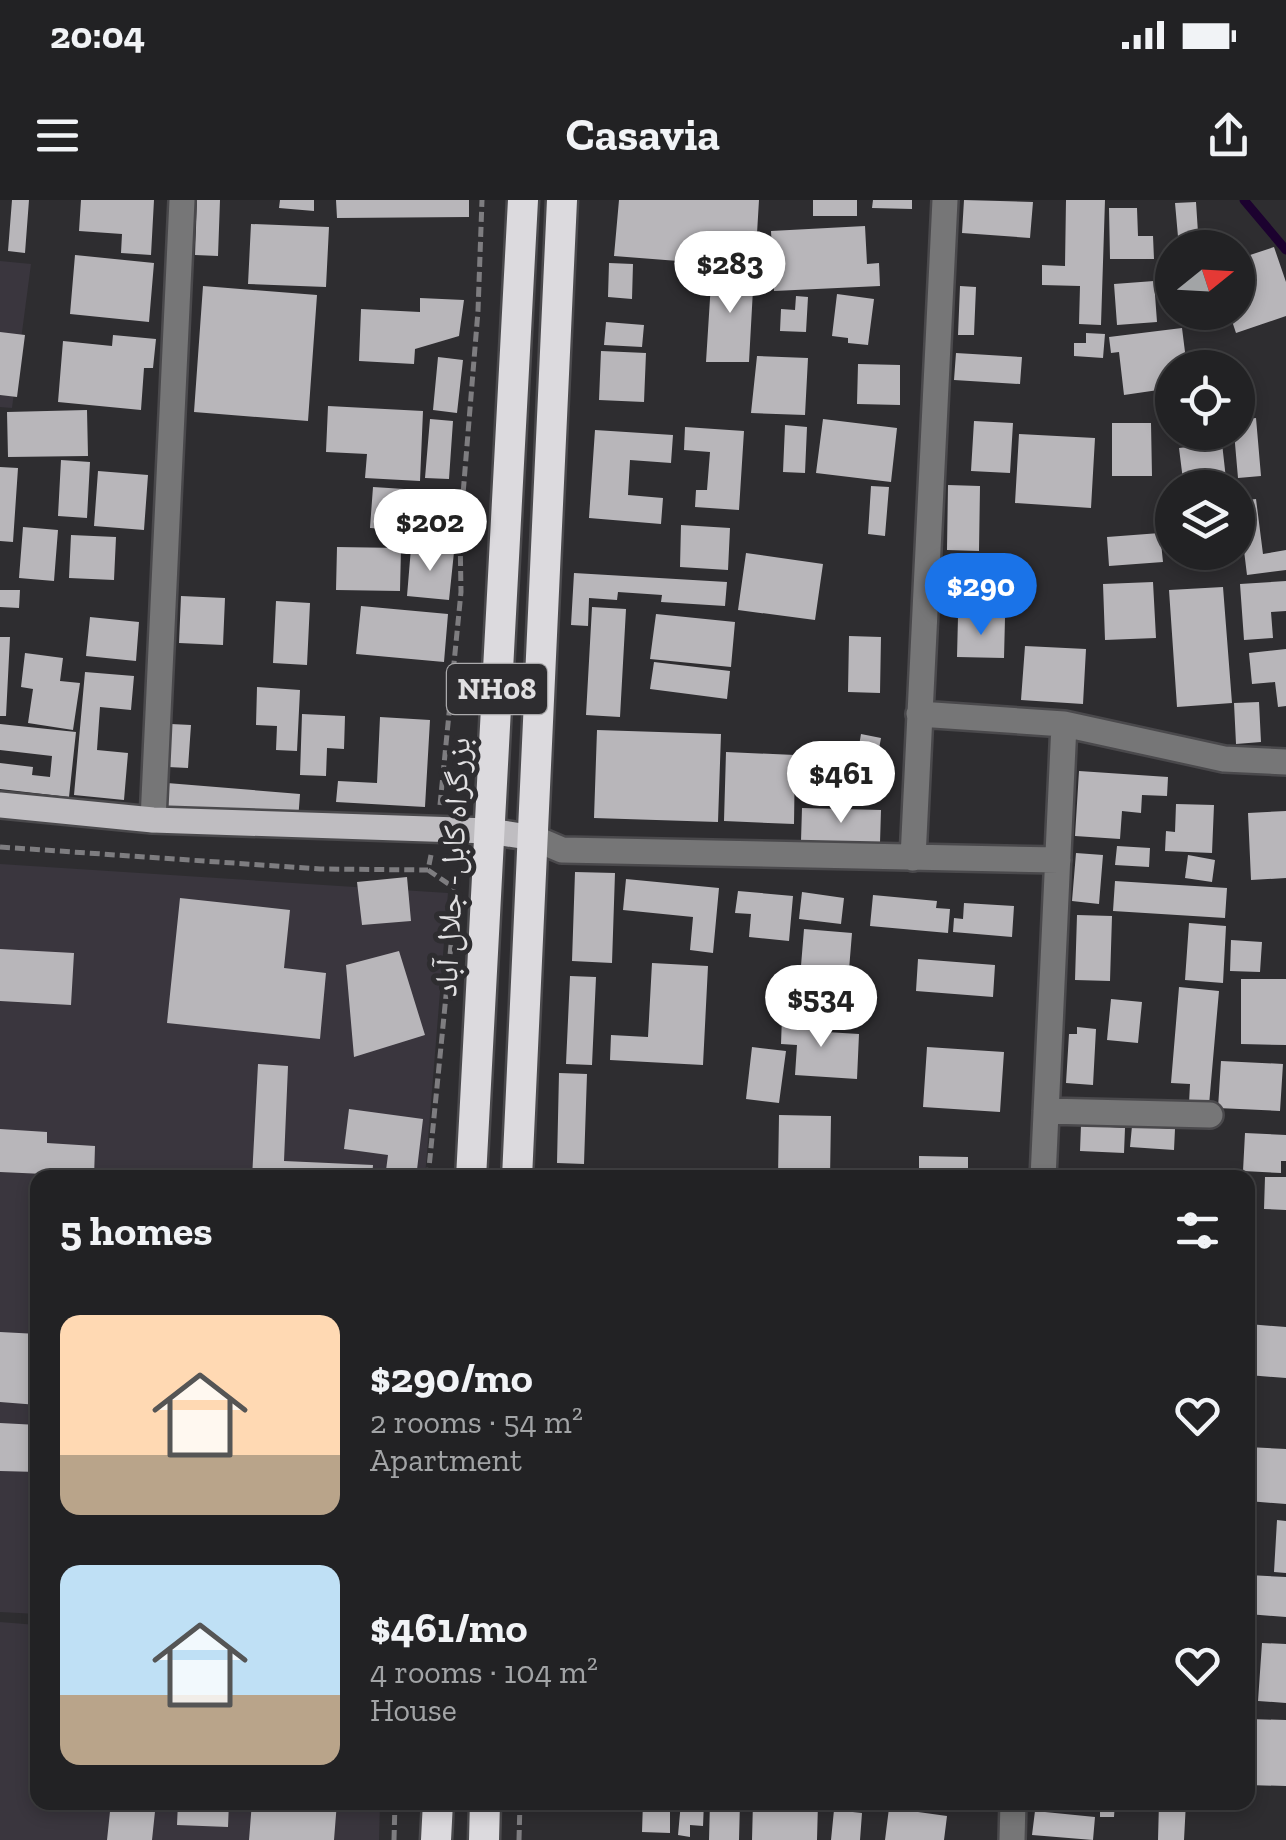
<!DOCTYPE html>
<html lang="en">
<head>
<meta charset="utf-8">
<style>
	:root { --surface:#222224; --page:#2e2f31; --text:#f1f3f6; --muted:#a2a4a6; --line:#3f3f41; --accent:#1a73e8 }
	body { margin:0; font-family:"Zilla Slab","Noto Naskh Arabic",serif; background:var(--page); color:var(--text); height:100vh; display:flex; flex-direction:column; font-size:38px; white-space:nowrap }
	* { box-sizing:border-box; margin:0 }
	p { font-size:32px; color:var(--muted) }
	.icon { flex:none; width:55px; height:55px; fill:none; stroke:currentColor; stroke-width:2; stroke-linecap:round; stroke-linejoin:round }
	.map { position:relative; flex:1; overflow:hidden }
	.panel { position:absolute; left:30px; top:970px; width:1225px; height:640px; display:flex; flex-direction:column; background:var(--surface); border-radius:20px; box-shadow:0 5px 15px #0003,0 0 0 2px var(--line) }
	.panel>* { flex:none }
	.needle { width:65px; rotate:72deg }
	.tools { position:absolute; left:1155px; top:30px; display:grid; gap:20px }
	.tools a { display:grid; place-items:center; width:100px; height:100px; border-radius:50%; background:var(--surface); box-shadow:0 5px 15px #0003,0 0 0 2px var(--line); font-size:50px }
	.price { position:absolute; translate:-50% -85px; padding:0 22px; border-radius:35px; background:#fff; color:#222; font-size:32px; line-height:65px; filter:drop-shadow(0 2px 5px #0008) }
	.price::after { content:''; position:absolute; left:50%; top:60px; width:30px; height:22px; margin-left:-15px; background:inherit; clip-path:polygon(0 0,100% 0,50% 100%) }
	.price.current { background:var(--accent); color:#fff }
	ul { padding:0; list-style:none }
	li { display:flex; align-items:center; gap:30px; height:250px; padding:0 30px }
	li span { display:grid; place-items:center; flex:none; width:280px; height:200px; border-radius:20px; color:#555 }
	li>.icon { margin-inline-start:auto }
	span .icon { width:120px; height:120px; fill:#fffc; stroke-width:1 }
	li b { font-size:42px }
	h2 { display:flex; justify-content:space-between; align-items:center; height:120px; padding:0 30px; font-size:42px }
	.status { display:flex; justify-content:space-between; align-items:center; height:70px; padding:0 50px; background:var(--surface); direction:ltr }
	.status svg { height:28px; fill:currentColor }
	header { display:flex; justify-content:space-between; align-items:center; height:130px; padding:0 30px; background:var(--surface); font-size:45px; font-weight:700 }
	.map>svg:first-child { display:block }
</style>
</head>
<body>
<div class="status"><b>20:04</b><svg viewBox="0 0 49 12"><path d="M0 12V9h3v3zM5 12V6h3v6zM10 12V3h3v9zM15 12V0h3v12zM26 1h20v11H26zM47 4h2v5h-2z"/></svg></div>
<header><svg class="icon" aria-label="menu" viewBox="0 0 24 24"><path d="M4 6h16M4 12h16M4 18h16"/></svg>Casavia<svg class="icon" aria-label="share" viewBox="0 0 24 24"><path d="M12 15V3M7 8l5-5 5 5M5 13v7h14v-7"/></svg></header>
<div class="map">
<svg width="1286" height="1640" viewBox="0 0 1286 1640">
	<rect width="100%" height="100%" fill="#2e2d30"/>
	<path fill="#3a363e" d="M0,61l31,3 -19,144 -12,-1z
		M0,664l448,29 -23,284 -387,1 -1,436 -37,-2z
		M0,1422l37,3 1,177 342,1 -1,37h-379z"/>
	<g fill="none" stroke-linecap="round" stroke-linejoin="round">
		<path stroke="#1c022f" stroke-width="9" d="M1244,0l42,50"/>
	</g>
	<path fill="#b8b6ba" d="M12,0h17l-4,53 -17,-2z
		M81,0h73l-3,55 -30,-2 1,-19 -43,-3z
		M197,0h23l-2,56 -23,-1z
		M280,0h34v11l-35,-3z
		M336,0h133v17l-132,1z
		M619,0h140l-4,67 -141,-11z
		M813,0h44v16h-44z
		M873,0h39v9l-40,-1z
		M964,0l69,2 -3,36 -68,-5z
		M1066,0h39l-4,125 -22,-1 1,-38 -38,-1v-20l23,1z
		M1196,2l3,46h-20l-4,-45z
		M1109,8h28l1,28h15l1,23h-44z
		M251,24l78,3 -3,60 -78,-3z
		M865,26l2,38 12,-1 1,23 -106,5 -3,-60z
		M1274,47l12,35v34l-50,17 -7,-21h9v-53z
		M75,55l79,8 -5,59 -79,-8z
		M609,63l24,1 -1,35 -24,-2z
		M712,67l42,4 -5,91h-43z
		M1154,81l3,41 -40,3 -3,-41z
		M203,86l114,9 -9,126 -114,-9z
		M960,86l16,1 -2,48h-16z
		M837,94l37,5 -6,46 -20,-2v-5l-16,-2z
		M796,96l12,1 -2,35 -26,-1 1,-22 14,1z
		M420,98l44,2 -5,36 -44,13 -1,15 -55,-3 2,-52 59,3z
		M606,122l38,3 -2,22 -38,-2z
		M1182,128l5,40h-15v20l-48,7 -5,-43 -8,1 -2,-16z
		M0,132l25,3 -8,62 -17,-2z
		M1086,133l19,1 -2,24 -29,-2v-13h12z
		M113,135l43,4 -3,29h-9l-3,42 -83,-8 5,-61 49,5z
		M601,151l45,2 -2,49 -45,-2z
		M956,153l66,4 -2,27 -66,-4z
		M757,156l51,2 -3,57 -54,-2z
		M438,157l25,3 -6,53 -24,-3z
		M858,164l42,1v40l-43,-1z
		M328,206l95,5 -3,70 -55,-3 2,-24 -41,-2z
		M87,210l1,46 -80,1 -1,-45z
		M1256,218l5,58 -23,2 -4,-46h4v-12z
		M430,219l23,2 -4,58 -24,-1z
		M823,219l74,9 -6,54 -75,-9z
		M974,221l39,2 -3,50 -39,-2z
		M1112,223h39l1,53h-40z
		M785,225l22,2 -2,46 -22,-1z
		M685,227l59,4 -5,79 -44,-3 1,-17h11l3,-38 -26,-2z
		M595,230l78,5 -2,28 -41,-3 -2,35 35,3 -2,26 -72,-6z
		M1019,234l76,4 -4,70 -76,-5z
		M1222,243l5,45h-43l-5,-40z
		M61,260l29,2 -3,56 -29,-2z
		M0,267l18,1 -5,74 -13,-1z
		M98,271l50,4 -4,55 -50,-4z
		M948,285l32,1 -1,65 -32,-1z
		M871,286l18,1 -4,49 -17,-2z
		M373,287l47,3 -3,41 -47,-3z
		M1256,299l7,55 23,-4v20l-39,5 -9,-74z
		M681,325l49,3 -2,42 -48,-3z
		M23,327l35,3 -4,51 -35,-3z
		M1160,333l3,29 -54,4 -2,-29z
		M71,335l45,2 -2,43 -45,-2z
		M337,347l64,1 -1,43 -64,-1z
		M411,348l43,4 -5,48 -42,-4z
		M746,353l77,11 -8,56 -77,-10z
		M574,373l153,9 -2,24 -64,-4 1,-7 -44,-3 -1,8 -28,-2 -1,28 -17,-1z
		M1286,381v30l-15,1 2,26 -29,2 -4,-56z
		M1153,382l3,56 -51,2 -2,-56z
		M1223,387l9,116 -55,4 -8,-117z
		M0,390h20l-1,18 -19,-1z
		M181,396l44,2 -2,47 -44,-2z
		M276,401l34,2 -3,62 -34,-2z
		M361,406l87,8 -4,48 -88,-8z
		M592,407l34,2 -6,108 -34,-2z
		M656,414l79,8 -4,45 -81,-8z
		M90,417l49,5 -3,39 -50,-5z
		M958,417l47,1 -1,40 -47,-1z
		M849,436l32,1 -1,56 -32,-1z
		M0,437h10l-4,79h-6z
		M1025,446l61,3 -3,55 -62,-4z
		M1286,449v57l-8,1 -3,-25 -23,2 -3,-31z
		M25,453l38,5 -3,23 20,2 -7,47 -45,-7 5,-34 -12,-2z
		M654,462l76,9 -3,28 -77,-10z
		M85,472l49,4 -3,34 -31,-3 -3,43 31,3 -4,47 -50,-5z
		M257,487l43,3 -3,61 -21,-1 1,-24 -21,-1z
		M1259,502l2,40 -25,2 -2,-41z
		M302,514l43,2 -1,33 -17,-1 -1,28 -26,-1z
		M380,517l50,3 -5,87 -89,-5 2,-21 39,2z
		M0,524l76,8 -7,65 -69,-8v-26l33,4 -1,8 18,2 2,-21 -52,-6z
		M171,524l20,1 -3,43 -20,-1z
		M597,530l124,4 -3,88 -124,-4z
		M861,534l20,4 -12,64 -19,-3z
		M726,552l69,3 -1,69 -70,-3z
		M1079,571l89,6 -1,19 -25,-1 -1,18 -19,-2 -2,28 -45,-3z
		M167,583l133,11 -2,27 -133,-11z
		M1176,604l38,1 -2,48 -47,-2 1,-20 9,1z
		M802,608l79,2 -1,33 -79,-2z
		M1286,611v67l-35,2 -3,-67z
		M1117,646l33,2 -1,19 -34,-2z
		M1076,653l27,2 -4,49 -27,-3z
		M1188,655l27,5 -3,22 -27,-4z
		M575,672l40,1 -3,90 -40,-2z
		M407,677l4,44 -49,4 -5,-43z
		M626,679l93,9 -6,65 -23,-3 3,-33 -70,-7z
		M1115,681l112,7 -2,30 -112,-7z
		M738,691l55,5 -4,45 -40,-4 2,-23 -16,-1z
		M802,692l42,6 -3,26 -42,-5z
		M873,695l64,6 -1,7 14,1 -2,24 -78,-7z
		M180,698l110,12 -6,58 42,5 -6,66 -153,-16z
		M964,703l50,3 -2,31 -59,-5 1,-14 9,1z
		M1077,715l35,1 -2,65 -35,-1z
		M1189,723l37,3 -3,57 -38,-3z
		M804,729l48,4 -4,49 -48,-4z
		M1231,740l31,2 -2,30 -30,-1z
		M0,749l74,4 -3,52 -71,-4z
		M399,751l26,84 -71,22 -8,-92z
		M918,759l77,6 -2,32 -77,-6z
		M652,763l56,3 -5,99 -93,-5 1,-25 37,2z
		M570,776l26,1 -4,88 -26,-1z
		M1241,779h45v66l-45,-1z
		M1179,787l40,4 -10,114 -20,-2 1,-19 -19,-1z
		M1111,799l31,3 -4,41 -31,-3z
		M782,817l28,2v12l49,3 -2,45 -62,-4 2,-30 -16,-1z
		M1077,827l19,2 -3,56 -27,-2 3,-49h8z
		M752,847l34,4 -7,52 -33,-4z
		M927,847l77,5 -4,60 -77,-5z
		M1221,861l62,3 -3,47 -62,-3z
		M258,864l30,2 -4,95 89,4 -1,13h-120z
		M559,873l28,1 -3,90 -27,-1z
		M349,909l74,10 -7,59h-31l3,-23 -44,-6z
		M779,915l52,1 -1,62h-52z
		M1081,925l44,3 -1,25 -44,-2z
		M1132,926l43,3 -1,21 -44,-3z
		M0,929l47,3v11l48,3 -1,32h-50v-4l-44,-2z
		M1245,933l41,2v26h-5v12l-38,-2z
		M919,956l49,1v21h-49z
		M1265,977h21v33l-22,-1z
		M1248,1124l38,3v51l-38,-3z
		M0,1132l38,2v71l-38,-3z
		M0,1223l38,2v47l-38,-1z
		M1248,1247l38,2v55l-38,-3z
		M1277,1320l9,1v52l-12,-1z
		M1248,1375l38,2v40l-38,-3z
		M1262,1443l24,1v59l-28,-2z
		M1248,1519l38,1v66l-38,-1z
		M111,1602h45l-4,38h-45z
		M178,1602h51l-1,25 -51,-2z
		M252,1602h85l-3,38h-85z
		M643,1602h27v31l-28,-1z
		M681,1602h23l-1,24 -13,-1v12l-12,-2z
		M710,1602h30l-1,38h-30z
		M753,1602l65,1 -1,37h-65z
		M1100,1602h15l-1,15h-14z
		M1159,1602h27l-2,38h-26z
		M889,1608l58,8 -3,24h-59z
		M834,1610l28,3 -2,27h-29z
		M1035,1611l60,6 -2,23 -61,-5z"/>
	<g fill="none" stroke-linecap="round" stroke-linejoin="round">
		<g stroke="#4a494c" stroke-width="30">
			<path id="minor" d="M919,514l145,10 160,35 62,3
				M153,620l29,-620
				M534,638l28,12 496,10
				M913,658l32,-658
				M1046,911l164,4
				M1043,978l21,-454
				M1012,1640l1,-38"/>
		</g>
		<g stroke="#4a494c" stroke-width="30">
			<path id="major" d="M0,605l153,15 336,11 45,7"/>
		</g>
		<g stroke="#4a494c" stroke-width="35">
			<path id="highway" d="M471,978l52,-978
				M517,978l45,-978
				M436,1640l2,-38
				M484,1640l1,-38"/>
		</g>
		<path stroke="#7e7d80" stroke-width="5" stroke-dasharray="10 5" stroke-linecap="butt" d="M440,605l21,-213 -1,-61 18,-220 4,-111
			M0,647l320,22 108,1
			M431,655l-3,15 28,19
			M428,978l23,-233
			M394,1640l1,-38
			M519,1640l1,-38"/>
		<use href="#minor" stroke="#767677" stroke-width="25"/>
		<use href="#major" stroke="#bfbdc1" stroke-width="25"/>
		<use href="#highway" stroke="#dcdade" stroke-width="30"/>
	</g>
	<g text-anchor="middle" stroke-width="10" stroke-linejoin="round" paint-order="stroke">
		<rect fill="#2e2d30" stroke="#abaaac" stroke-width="2.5" x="447" y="464" width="100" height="50" rx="8"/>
		<g font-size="30" font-weight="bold" fill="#e0dfe1">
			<text x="497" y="499">NH08</text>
		</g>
		<g font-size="32" fill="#e0dfe1" stroke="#2e2d30">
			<text transform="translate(452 667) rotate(-87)" y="11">بزرگراه کابل- جلال آباد</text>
		</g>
	</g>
</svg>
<div class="tools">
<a><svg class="needle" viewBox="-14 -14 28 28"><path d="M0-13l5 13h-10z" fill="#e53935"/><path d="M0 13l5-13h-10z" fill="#a2a4a6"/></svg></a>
<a><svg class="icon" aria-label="locate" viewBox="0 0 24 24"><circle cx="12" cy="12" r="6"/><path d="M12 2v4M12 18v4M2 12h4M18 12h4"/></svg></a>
<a><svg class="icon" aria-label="layers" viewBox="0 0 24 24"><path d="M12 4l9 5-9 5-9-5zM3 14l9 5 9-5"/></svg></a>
</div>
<b class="price" style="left:730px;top:116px">$283</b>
<b class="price" style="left:430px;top:374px">$202</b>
<b class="price current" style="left:981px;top:438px">$290</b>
<b class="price" style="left:841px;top:626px">$461</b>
<b class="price" style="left:821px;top:850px">$534</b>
<section class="panel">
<h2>5 homes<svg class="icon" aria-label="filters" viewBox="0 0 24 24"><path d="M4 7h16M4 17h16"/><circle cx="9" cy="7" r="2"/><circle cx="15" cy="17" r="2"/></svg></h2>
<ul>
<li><span style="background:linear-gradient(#ffd9b3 70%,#b9a48a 0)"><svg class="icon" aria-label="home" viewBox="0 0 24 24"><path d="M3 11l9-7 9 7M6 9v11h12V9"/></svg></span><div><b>$290/mo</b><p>2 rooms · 54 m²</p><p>Apartment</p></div><svg class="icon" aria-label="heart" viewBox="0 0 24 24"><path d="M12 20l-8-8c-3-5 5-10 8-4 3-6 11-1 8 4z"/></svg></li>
<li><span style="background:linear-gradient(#bfe0f5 65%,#b9a48a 0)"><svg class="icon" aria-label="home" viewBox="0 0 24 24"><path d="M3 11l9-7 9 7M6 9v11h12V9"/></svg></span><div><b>$461/mo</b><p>4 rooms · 104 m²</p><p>House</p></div><svg class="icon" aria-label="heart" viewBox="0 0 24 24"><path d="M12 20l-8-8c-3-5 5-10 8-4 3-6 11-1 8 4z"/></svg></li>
</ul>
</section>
</div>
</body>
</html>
